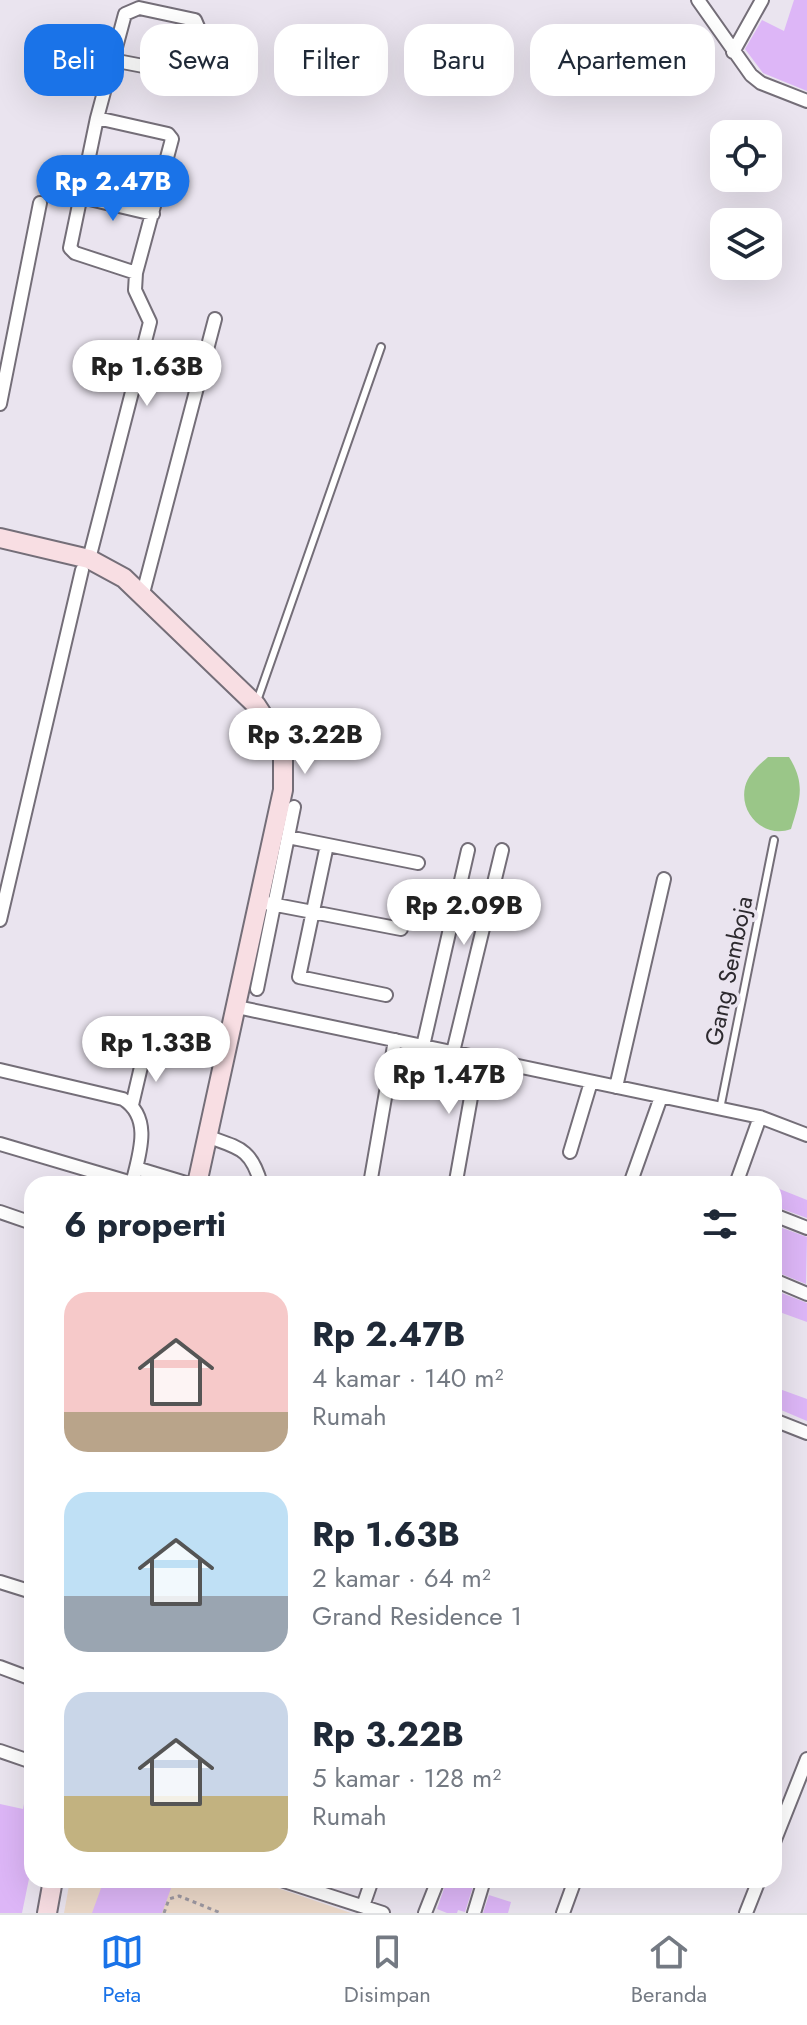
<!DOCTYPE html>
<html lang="id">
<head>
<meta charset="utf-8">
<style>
	:root { --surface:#fff; --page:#f2f2f3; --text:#1f2937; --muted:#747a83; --line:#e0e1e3; --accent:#1a73e8 }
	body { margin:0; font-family:Jost,sans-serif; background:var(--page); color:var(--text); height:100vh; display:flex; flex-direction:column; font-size:30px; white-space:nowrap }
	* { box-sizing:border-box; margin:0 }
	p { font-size:26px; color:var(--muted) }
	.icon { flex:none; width:44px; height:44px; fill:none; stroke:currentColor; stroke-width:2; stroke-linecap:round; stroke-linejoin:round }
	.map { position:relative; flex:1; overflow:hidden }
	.side { position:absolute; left:24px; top:1176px; width:758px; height:712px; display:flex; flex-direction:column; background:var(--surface); border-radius:24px; box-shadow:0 8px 32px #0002 }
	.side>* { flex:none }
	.top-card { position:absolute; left:24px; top:24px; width:760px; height:72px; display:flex; gap:16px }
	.tools { position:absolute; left:710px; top:120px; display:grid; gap:16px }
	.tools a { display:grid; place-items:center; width:72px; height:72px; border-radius:16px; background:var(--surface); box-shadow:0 8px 32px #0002; font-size:40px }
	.price { position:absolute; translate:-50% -68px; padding:0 18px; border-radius:28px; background:#fff; color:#222; font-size:26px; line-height:52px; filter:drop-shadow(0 2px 4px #0008) }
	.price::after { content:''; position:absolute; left:50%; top:48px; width:24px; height:18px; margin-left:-12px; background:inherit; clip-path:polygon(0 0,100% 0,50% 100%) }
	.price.selected { background:var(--accent); color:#fff }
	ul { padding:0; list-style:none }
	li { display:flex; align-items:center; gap:24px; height:200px; padding:0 40px }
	li span { display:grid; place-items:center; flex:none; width:224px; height:160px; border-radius:24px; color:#555 }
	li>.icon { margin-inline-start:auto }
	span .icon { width:96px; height:96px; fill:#fffc; stroke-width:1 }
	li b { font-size:34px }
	h2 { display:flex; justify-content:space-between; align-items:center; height:96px; padding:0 40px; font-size:34px }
	.pill { padding:0 28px; border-radius:24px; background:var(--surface); box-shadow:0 8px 32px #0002; font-size:28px; line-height:72px }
	.pill.selected { background:var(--accent); color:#fff }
	.tab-bar { display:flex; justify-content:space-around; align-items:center; height:112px; border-top:2px solid var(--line); background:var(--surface); font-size:22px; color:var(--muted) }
	.tab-bar a { display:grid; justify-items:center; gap:4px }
	.tab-bar .selected { color:var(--accent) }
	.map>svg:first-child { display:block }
</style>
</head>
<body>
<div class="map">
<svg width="807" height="1913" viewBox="0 0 807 1913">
	<rect width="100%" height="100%" fill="#eae4ef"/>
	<path fill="#ecd9c9" d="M70,1880h184l97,33h-287z"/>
	<path fill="#9ac688" d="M768,757h21c17,27 11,43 2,72 -26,10 -52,-15 -46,-42 3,-13 14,-22 23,-30z"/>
	<path fill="#ddb6f7" d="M794,0h13v91l-44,-18 -18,-24 17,-29 22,11z
		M777,1188l30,12v18l-33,-12v-17z
		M774,1225l33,12 -1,47 -32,-13z
		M774,1290l33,13v19l-33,-12z
		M774,1387l33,12v22l-33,-14z
		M27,1788l5,1v75l-10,49h-22v-109l23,5z
		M104,1880h70l-12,33h-70z
		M447,1880h28l-10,32 -7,-2 -1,3h-10l-10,-4z
		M489,1895l22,7 -3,11h-25z"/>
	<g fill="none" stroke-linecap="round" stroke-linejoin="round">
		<g stroke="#746e78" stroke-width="10">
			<path id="lane" d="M257,701l124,-354
				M720,1109l54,-269"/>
		</g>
		<g stroke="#746e78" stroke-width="16">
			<path id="street" d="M698,0l53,75 10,8 46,18
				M733,52l29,-52
				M112,60l73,14 13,-47 -3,-7 -56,-12 -14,6 -28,104 -27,130 5,5 61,20
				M81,197l72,17
				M0,404l40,-201
				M89,559l61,-237 -15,-32 1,-17 36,-134 -4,-5 -71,-16
				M142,597l73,-278
				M288,837l130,26
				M327,845l-28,132 87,18
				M266,903l135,26
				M0,920l82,-350
				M257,989l37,-182
				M237,1007l523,110 47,18
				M423,1046l45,-196
				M453,1052l49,-202
				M0,1070l123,29c30,19 16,56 9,85
				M616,1087l48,-208
				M132,1105l12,-51
				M206,1136c33,12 45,12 55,48
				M0,1144l132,39
				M570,1152l21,-70
				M136,1168l53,16
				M456,1181l22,-123
				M370,1184l25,-144
				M630,1184l31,-87
				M736,1184l24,-67
				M0,1212l32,11
				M774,1215l33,13
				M774,1280l33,14
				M774,1420l33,13
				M0,1582l32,10
				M0,1667l32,12
				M0,1751l32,11
				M774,1842l33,-83
				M281,1880l102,33
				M363,1906l9,-26
				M425,1913l13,-33
				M474,1913l10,-33
				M563,1913l12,-33
				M746,1913l13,-33"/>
		</g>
		<g stroke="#746e78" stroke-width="22">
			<path id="secondary" d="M0,538l89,21 35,19 132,127 22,34 5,18v33l-86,394
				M47,1913l6,-33"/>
		</g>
		<path stroke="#9d98a1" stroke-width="3" stroke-dasharray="4 4" stroke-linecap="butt" d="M164,1913l5,-14 10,-3 42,17"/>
		<use href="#lane" stroke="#fff" stroke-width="6"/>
		<use href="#street" stroke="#fff" stroke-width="12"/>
		<use href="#secondary" stroke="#f8dee3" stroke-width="18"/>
	</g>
	<g text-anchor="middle" stroke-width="8" stroke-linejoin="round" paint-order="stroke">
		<g font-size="24" fill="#2d2a2f" stroke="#eae4ef">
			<text transform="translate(729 971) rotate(-78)" y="8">Gang Semboja</text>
		</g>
	</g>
</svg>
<div class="tools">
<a><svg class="icon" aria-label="locate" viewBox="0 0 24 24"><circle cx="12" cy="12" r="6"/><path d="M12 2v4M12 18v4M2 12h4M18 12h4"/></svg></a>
<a><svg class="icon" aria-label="layers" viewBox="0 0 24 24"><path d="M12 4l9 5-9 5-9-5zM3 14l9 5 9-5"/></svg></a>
</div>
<b class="price selected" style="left:113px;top:223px">Rp 2.47B</b>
<b class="price" style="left:147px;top:408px">Rp 1.63B</b>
<b class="price" style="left:305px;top:776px">Rp 3.22B</b>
<b class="price" style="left:464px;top:947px">Rp 2.09B</b>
<b class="price" style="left:156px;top:1084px">Rp 1.33B</b>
<b class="price" style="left:449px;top:1116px">Rp 1.47B</b>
<div class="top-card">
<a class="pill selected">Beli</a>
<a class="pill">Sewa</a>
<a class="pill">Filter</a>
<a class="pill">Baru</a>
<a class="pill">Apartemen</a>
</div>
<section class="side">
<h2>6 properti<svg class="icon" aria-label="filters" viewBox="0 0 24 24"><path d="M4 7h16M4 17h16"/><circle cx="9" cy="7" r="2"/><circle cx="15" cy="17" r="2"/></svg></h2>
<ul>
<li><span style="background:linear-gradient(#f6c9c9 75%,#b9a48a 0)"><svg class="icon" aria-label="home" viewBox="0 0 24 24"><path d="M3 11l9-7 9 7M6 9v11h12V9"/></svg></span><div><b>Rp 2.47B</b><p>4 kamar · 140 m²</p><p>Rumah</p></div></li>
<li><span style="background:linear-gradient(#bfe0f5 65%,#9aa5b1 0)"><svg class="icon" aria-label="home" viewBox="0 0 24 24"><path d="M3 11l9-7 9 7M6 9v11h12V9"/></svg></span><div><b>Rp 1.63B</b><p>2 kamar · 64 m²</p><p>Grand Residence 1</p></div></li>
<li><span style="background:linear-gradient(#c9d6e8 65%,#c2b280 0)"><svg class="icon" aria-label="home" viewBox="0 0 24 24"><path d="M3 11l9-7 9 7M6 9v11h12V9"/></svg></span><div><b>Rp 3.22B</b><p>5 kamar · 128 m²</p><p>Rumah</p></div></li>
</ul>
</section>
</div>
<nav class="tab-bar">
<a class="selected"><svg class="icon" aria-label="map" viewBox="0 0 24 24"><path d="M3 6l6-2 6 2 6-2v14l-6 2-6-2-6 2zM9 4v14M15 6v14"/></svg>Peta</a>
<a><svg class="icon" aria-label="saved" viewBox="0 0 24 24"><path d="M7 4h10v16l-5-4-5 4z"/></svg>Disimpan</a>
<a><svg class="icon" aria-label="home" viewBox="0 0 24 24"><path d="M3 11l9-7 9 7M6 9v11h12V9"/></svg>Beranda</a>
</nav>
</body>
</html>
